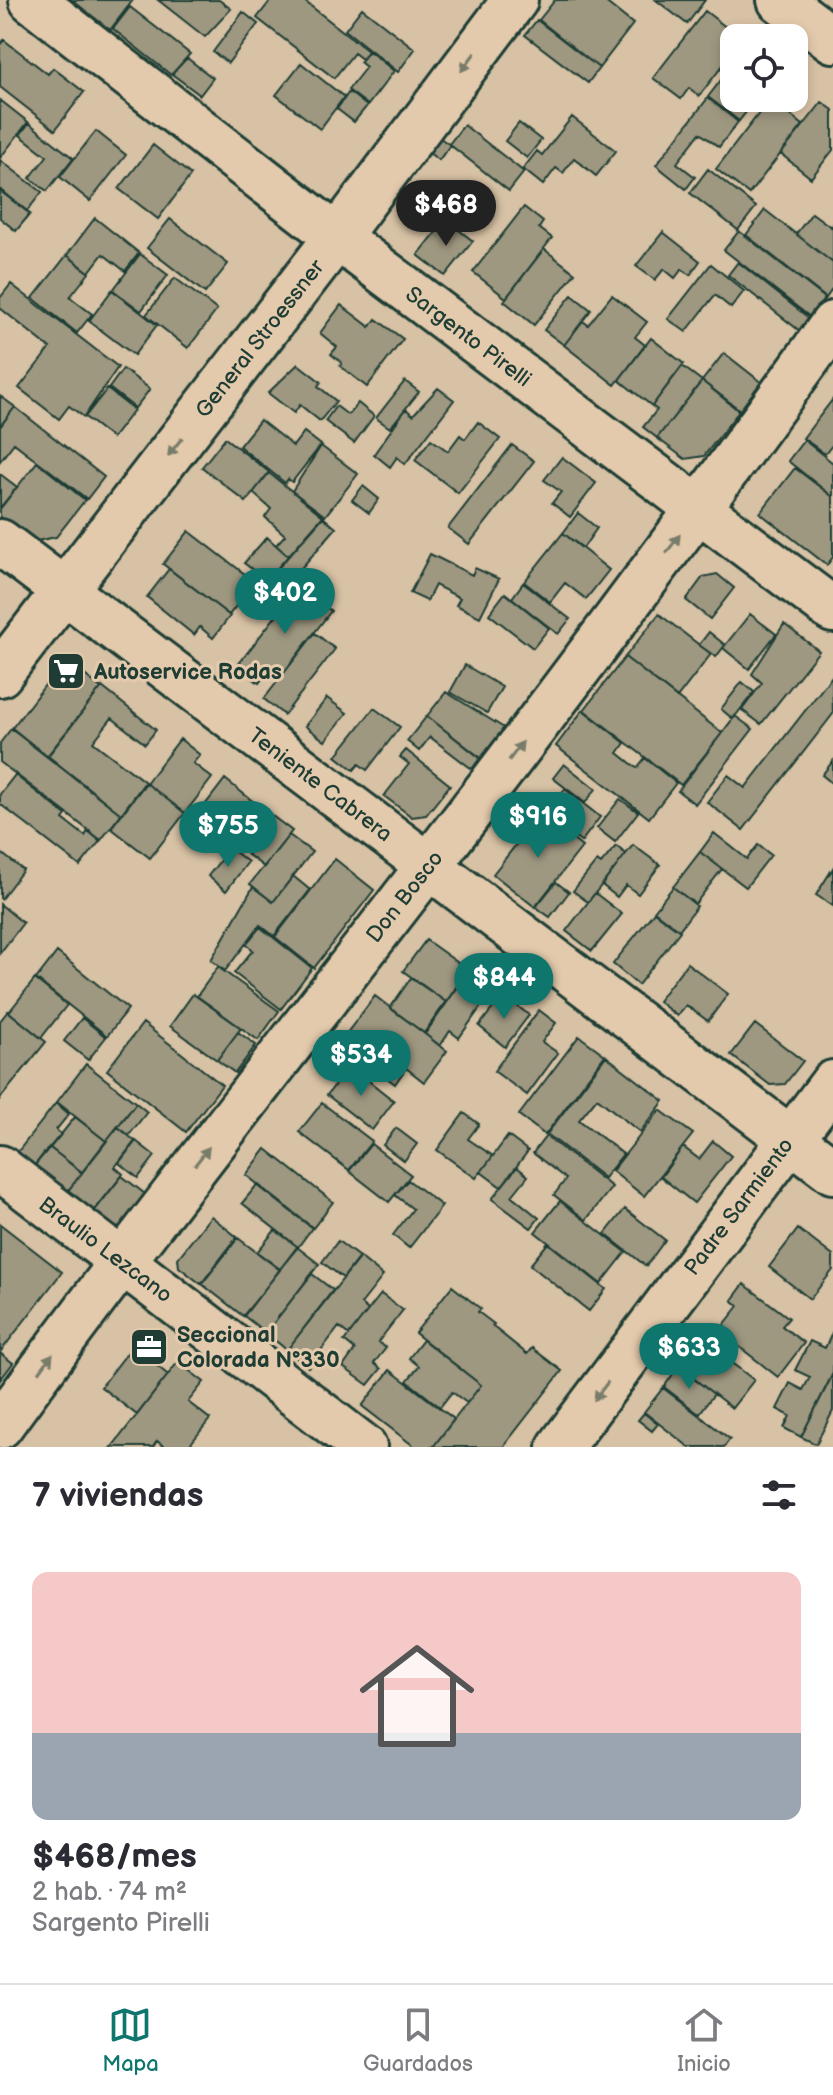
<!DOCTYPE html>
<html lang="es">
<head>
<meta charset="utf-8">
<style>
	:root { --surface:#fff; --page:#f2f2f3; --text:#2b2b33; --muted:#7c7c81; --line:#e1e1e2; --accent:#0f766e }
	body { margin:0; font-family:"Balsamiq Sans",sans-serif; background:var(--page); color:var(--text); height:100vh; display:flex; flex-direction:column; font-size:30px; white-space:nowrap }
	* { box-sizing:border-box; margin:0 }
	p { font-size:26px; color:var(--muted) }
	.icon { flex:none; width:44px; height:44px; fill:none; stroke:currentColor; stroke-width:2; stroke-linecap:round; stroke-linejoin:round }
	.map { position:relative; height:1447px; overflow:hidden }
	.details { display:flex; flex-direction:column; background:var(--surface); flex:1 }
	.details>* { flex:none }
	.tools { position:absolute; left:720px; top:24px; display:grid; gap:16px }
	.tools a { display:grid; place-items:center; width:88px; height:88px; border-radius:16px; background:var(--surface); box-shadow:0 4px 12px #0003; font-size:40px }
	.price { position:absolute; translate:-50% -68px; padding:0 18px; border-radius:28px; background:var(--accent); color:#fff; font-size:26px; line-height:52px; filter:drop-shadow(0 2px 4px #0008) }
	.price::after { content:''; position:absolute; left:50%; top:48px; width:24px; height:18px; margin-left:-12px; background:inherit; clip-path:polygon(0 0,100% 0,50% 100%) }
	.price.current { background:#222; color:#fff }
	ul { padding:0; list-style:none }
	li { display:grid; align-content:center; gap:16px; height:424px; padding:0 32px }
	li+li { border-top:2px solid var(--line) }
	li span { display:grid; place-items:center; height:248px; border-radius:16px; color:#555 }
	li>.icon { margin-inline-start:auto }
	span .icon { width:144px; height:144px; fill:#fffc; stroke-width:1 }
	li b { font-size:34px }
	h2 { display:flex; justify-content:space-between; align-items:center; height:96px; padding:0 32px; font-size:34px }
	.menu { display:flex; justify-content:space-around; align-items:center; height:112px; border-top:2px solid var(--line); background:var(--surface); font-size:22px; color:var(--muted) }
	.menu a { display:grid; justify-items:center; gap:4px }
	.menu .current { color:var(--accent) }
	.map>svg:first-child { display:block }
</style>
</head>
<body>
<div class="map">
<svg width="833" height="1447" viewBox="0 0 833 1447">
	<rect width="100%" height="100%" fill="#d8c2a5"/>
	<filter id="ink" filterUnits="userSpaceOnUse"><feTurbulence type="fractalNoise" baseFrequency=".0125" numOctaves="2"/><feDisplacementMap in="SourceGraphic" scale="16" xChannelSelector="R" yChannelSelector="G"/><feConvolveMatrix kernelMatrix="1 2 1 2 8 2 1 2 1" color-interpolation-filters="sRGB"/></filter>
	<g filter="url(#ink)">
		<path fill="#9f9881" stroke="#1f3d34" stroke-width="2" d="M72,0h61l-23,30z
			M158,0h61l12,9 -26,28z
			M271,0h32l65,51 -6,8 -8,-6 -20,25 -77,-60z
			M555,0h48l30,24 -34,44 -60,-48z
			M656,0h49l-18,24z
			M130,7l60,47 -19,21 -58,-46z
			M362,8l53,41 -17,23 -53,-42z
			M705,11l35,27h-6v13l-35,45 -10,-8 -8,11 -28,-21z
			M243,12l15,12 -30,39 -15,-11z
			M537,20l62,48 -11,15 -63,-48z
			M4,40l44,34 5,-6 31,24 -29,38 -55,-43v-42z
			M369,51l25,20 -26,34 -20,-15 18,-23 -6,-5z
			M187,58l26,20 -13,17 -28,-21z
			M301,63l43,34 -24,32 -44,-34z
			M734,63v35h23l-18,23 -31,-24z
			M349,92l18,14 -13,16 -17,-13z
			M708,98l30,24 -19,25 -19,-14 -23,30 18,14 -9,12 -30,-24z
			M770,99l33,26 -54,69 -33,-25z
			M0,100l28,22 -28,36z
			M822,102l11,8v40l-22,28 -30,-24z
			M572,117l44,34 -20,25 -22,-18 -11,15 -7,-5 -13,17 -20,-16 14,-18 5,4z
			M29,123l44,35 -26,33 -17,-13 17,-22 -27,-21z
			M519,123l22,17 -14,18 -22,-17z
			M464,125l60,47 -15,19 -60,-47z
			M96,131l30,24 -36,46 -30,-24z
			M440,138l10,7 -11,15 -10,-7z
			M153,145l38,30 -33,44 -39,-30z
			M0,160l42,32 -15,19 -27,-22z
			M708,169l48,38 -18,23 -48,-37z
			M0,191l30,23 -14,17 -16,-13z
			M524,207l19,15 -4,6 13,10 -46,60 -33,-26z
			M765,210l68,53v25l-7,10 -80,-63z
			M812,213l19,14 2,-3v39l-37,-29z
			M95,218l44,35 -14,18 -22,-17 -14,18 -22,-17z
			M170,219l58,45 -23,29 -58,-45z
			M446,220l27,21 -28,35 -27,-21z
			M739,231l86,67 -15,19 -86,-67z
			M663,232l37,29 -10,14 -8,-6 -7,9 -11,-9 -9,11 -19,-14z
			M544,249l31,24 -41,52 -30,-24z
			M140,254l28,21 -27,36 -28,-21z
			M67,255l22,18 -19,24 22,17 -15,19 -44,-35z
			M738,262l72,57 -10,12 -72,-56z
			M711,264l33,27 -13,17 -16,-13 -29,37 -18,-13z
			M175,278l42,32 -29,38 -42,-33z
			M11,284l107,83 -34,50 -15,-11 -10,13 -40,-31 31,-40 -50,-40v-10z
			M112,290l45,35 -23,30 -45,-34z
			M572,295l19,15 -27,35 -20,-15z
			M612,295l35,27 -12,15 10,8 -30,40 -51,-40 19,-24 5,4z
			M341,305l29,22 6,-8 27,20 -36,48 -27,-21 2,-3 -11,-9 6,-7 -17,-14z
			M651,338l33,26 -32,42 -33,-26z
			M724,353l37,29 -21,28 -38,-29z
			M298,364l23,18 -3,4 18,15 -16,20 -20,-16 -6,8 -26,-20z
			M682,366l20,15 -45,57 -14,-11 14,-17 -5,-4z
			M123,369l27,20 -15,19 -26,-20z
			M405,381l14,11 -29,36 -14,-10z
			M702,381l37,30 -35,45 -19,3 -28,-21z
			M438,388l16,12 -49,64 -8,-7 -7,10 -16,-13 32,-45 7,6z
			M107,389l27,21 -22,28 -27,-21z
			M0,396l15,11 -15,19z
			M833,399v45l-8,10 -22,-16z
			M358,403l16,13 -20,27 -29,-22 11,-15 12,9z
			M15,407l89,70 -17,22 -73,-56 -14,18v-34z
			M260,420l33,26 11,-14 17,13 -29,37 -4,-3 -3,4 -46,-37z
			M478,422l22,17 -42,54 -43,-33 16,-21 17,12 12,-16 5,4z
			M225,438l44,34 -23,30 -44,-35z
			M804,440l29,23v34l-45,-36z
			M512,445l22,16 -65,83 -21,-16z
			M321,446l37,28 -33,42 -33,-25z
			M562,457l34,26 -26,34 -18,-14 9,-11 -17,-12z
			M37,462l48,38 -29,37 -29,6 -27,-21v-13z
			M795,468l38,29v60l-6,8 -67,-52z
			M269,473l54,43 -35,40 -12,-11 9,-10 -20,-18 6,-8 -18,-16z
			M0,474l17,13 -17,21z
			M363,486l16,13 -10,14 -17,-13z
			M578,513l19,15 -14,20 -20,-15z
			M323,517l13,11 -52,60 -13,-12z
			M189,531l66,51 -26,33 -66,-51z
			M563,533l46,37 -23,29 -21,-16 -15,19 -26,-20z
			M267,537l21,19 -26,30 -13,-11 4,-5 -9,-7z
			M430,554l42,21 3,-7 24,11 -19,38 -24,-12 4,-7 -25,-13 -8,16 -17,-8z
			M169,569l61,47 -17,22 -13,-11 -6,8 -47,-38z
			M717,574l17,14 -24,31 -24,-19 17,-23z
			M523,583l47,36 -12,15 -46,-36z
			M299,586l32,25 -50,65 -11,-8 -11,15 -22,-17z
			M505,593l44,35 -16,20 -44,-34z
			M659,614l52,40 -34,44 -52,-41z
			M750,614l26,20 -27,35 -26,-21z
			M784,624l35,27 -58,73 -19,-14 20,-27 -10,-9z
			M709,632l16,13 -9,12 -17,-12z
			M315,633l20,16 -51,66 -20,-16z
			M625,657l97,76 -41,52 -97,-75z
			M465,665l37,22 -15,26 -37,-21z
			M77,669l24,19 -54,68 -35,-28 44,-57z
			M832,676l1,38 -90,116 -36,-28 21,-27 17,13z
			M742,682l12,10 -21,27 -12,-10z
			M102,687l54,43 -11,14 -33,-26 -19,24 52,40 -24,32 -73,-58z
			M446,692l58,36 -23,30 -54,-42z
			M327,698l20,15 -22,28 -20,-15z
			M374,708l26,19 -33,43 -8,-6 -5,6 -18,-14z
			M583,710l42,33 -7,10 19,15 8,-10 31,25 -27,35 -93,-72z
			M427,716l53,42 -8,11 -42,-32 -11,14 -12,-10z
			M735,716l18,13 -58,75 -17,-13z
			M11,729l110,85 -20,26 -101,-78v-19z
			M180,739l20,16 -7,8 19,15 -27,35 -39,-30z
			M406,750l44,35 -24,30 -14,2 -28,-21 25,-32 -9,-7z
			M833,761v23l-11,-9z
			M564,764l32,25 -11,14 -32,-25z
			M15,775l51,40 -3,4 22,17 3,-5 12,10 -20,25 -80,-62v-10z
			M225,779l35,28 -36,46 -35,-27z
			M146,783l39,30 -35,45 -39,-30z
			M565,789l35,28 -19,25 -46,-36 9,-13 11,8z
			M620,799l18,13 -23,30 -18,-14z
			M263,809l29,22 -28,36 -29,-22z
			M540,814l42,33 -47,60 -42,-33z
			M714,833l33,26 11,-14 13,10 -25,32 -46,-35z
			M289,835l23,17 -39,50 -23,-18z
			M633,845l27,20 -22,29 -12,-9 -9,12 -15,-12z
			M616,846l10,8 -38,48 -15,-11 24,-30 4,3z
			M230,848l18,14 -22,29 -18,-15z
			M0,852l23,18 -22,29 -1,-1z
			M700,852l22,17 -27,35 -22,-17z
			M335,859l39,31 -60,78 -39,-31z
			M833,868v38l-17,-11z
			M293,876l17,14 -36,46 -14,-11 -35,46 -14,-11 42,-73 20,15z
			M556,882l13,10 -19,25 -14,-10z
			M673,887l24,19 -18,24 -25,-19z
			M595,893l27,21 -30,37 -26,-20z
			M0,904l23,19 -23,30z
			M654,912l26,19 -42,54 -25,-21z
			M260,927l52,41 -31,41 -47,-36 19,-23 -7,-6z
			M426,940l42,30 -22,32 -43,-31z
			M57,952l71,57 -21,27 -71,-57z
			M687,963l41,31 -20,27 -22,-16 -9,11 -19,-15z
			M218,967l61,44 -21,29 -61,-44z
			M469,971l25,17 -35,50 -9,-7 -10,15 -15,-12z
			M411,978l35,24 -22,31 -34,-25z
			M35,979l32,26 -26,33 -32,-26z
			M193,994l48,34 -24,32 -47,-34z
			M503,995l26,20 -24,32 -26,-21z
			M375,996l72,55 -23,31 -18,-14 -11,16 -55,-42z
			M539,1010l17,13 -14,19 16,11 -31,42 -33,-24z
			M8,1011l38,31 -46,57v-78z
			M82,1018l24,19 -18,23 -24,-19z
			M143,1023l79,62 -36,47 -79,-62z
			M755,1024l48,37 -18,23 -15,1 -39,-30z
			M238,1032l18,13 -21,28 -18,-13z
			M579,1036l26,19 -60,80 -26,-20z
			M606,1056l58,45 -24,31 -43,-34 -18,22 44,34 -19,24 -57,-44z
			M86,1064l50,39 -30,38 -49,-39z
			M350,1066l44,35 -22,29 -45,-35z
			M56,1103l13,11 -13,16 5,4 -31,37 -17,-13z
			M136,1103l11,9 -18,23 -11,-8z
			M322,1103l50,38 -23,29 -50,-38z
			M660,1110l33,24 -49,62 -32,-25z
			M464,1113l15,11 -11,15 25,17 -17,22 -39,-28z
			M75,1117l31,24 -24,31 -32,-24z
			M118,1127l17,14 -20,26 8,7 -34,43 -26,-20z
			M396,1128l21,16 -13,17 -21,-16z
			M508,1136l20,15 -27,36 -20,-15z
			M546,1136l66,51 -26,33 -32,-25 12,-16 -33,-26z
			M136,1141l19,15 -17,22 -19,-15z
			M713,1141l18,15 -37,47 -33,-26 22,-30 16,12z
			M371,1144l40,31 -22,27 -40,-31z
			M49,1147l33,26 -19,24 -33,-26z
			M266,1149l67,53 -20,26 -67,-53z
			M517,1167l11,9 -16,20 27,22 -8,10 -39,-29z
			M122,1176l23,18 -25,33 -13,3 -17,-13z
			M408,1180l34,26 -33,42 -16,-13 20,-26 -18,-14z
			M257,1185l55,43 -14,19 -56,-44z
			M560,1201l66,51 -25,32 -66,-52z
			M625,1209l40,31 -19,26 -41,-32z
			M211,1216l26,21 -36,47 -22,-17 -1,-9z
			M0,1224l62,48 -61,79 -1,-1z
			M798,1229l35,27v14l-23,29 -41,-32z
			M275,1230l23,17 -18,22 -23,-17z
			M238,1238l42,32 -37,46 -41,-32z
			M338,1241l21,16 -16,21 -21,-16z
			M548,1243l58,46 -17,22 -59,-46z
			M297,1247l22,17 -53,69 -22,-17z
			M360,1257l23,19 -22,28 7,6 -19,25 -10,-8 -31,40 -21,-17z
			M312,1274l21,16 -46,60 -21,-17z
			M744,1284l45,34 -7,8 22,17 -26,34 -59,-46 20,-25 -7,-6z
			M452,1286l29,23 -3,3 16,12 -2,2 35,28 5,-6 30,23 -59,76h-70l48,-62 -66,-52z
			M381,1294l22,16 -25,32 8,6 -12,15 7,6 -13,16 -25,-18 12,-17 -11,-9z
			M833,1331v42l-32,64 -17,-9 6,-12 -13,-7 13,-26 13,7 7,-13 -15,-7 15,-29 15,7z
			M138,1339l23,18 -6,7 13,11 -31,40 -36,-28z
			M700,1339l54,41 -22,28 -53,-41z
			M423,1340l58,45 -14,18 -15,-11 -12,15 -33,-26 12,-15 -10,-8z
			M0,1353l13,10 -13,17z
			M178,1362l26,20 -16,20 22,17 -22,28h-23l-8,-6 -4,6h-41z
			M678,1367l36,27 -15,20 -35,-27z
			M390,1370l64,49 -21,28h-18l-53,-41z
			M833,1374v37l-17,33 -15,-7z
			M663,1388l67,51 -6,8h-35l-45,-35z
			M644,1413l14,11 -6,7 -14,-11z"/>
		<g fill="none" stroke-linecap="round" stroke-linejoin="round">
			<g stroke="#1f3d34" stroke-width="50">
				<path id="minor" d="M32,0l305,237 496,373
					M780,0l53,40
					M0,542l833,629
					M0,674l337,-437 178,-237
					M0,1168l364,279
					M0,1426c139,-191 286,-375 430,-562 137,-178 272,-358 403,-540
					M560,1447l273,-364"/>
			</g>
			<use href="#minor" stroke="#e4caac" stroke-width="44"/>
		</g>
		<defs><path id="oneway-solid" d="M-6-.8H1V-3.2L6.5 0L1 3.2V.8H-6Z" transform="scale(2)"/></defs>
		<g fill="#787c6a">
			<use href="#oneway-solid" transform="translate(468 62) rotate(127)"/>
			<use href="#oneway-solid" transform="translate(175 447) rotate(128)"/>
			<use href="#oneway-solid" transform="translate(673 544) rotate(-53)"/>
			<use href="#oneway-solid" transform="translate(516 751) rotate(-53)"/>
			<use href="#oneway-solid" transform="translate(202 1156) rotate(-52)"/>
			<use href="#oneway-solid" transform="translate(46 1363) rotate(-54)"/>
			<use href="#oneway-solid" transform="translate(601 1391) rotate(127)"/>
		</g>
	</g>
	<defs>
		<g id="supermarket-square" transform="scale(2)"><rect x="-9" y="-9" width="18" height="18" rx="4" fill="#1f3d34" stroke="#e4caac"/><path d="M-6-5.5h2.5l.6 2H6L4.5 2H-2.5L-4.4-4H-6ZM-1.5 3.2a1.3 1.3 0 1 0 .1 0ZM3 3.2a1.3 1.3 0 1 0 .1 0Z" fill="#fff"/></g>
		<g id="office-square" transform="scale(2)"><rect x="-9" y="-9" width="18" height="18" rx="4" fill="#1f3d34" stroke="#e4caac"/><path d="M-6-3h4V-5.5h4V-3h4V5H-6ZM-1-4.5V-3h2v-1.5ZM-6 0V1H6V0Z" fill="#fff"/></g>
	</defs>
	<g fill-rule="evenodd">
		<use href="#supermarket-square" x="66" y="671"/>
		<use href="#office-square" x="149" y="1347"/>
	</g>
	<g text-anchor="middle" stroke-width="6" stroke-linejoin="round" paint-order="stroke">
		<g font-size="22" fill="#1f3d34" stroke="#e4caac">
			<text transform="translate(469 336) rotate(37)" y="8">Sargento Pirelli</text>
			<text transform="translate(259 338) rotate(-52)" y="8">General Stroessner</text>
			<text transform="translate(321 784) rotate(37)" y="8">Teniente Cabrera</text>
			<text transform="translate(404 896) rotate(-52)" y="8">Don Bosco</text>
			<text transform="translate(738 1206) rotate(-53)" y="8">Padre Sarmiento</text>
			<text transform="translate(106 1249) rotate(37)" y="8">Braulio Lezcano</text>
		</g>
		<g font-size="22" font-weight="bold" fill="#1f3d34" stroke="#e4caac" text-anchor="start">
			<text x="94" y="679">Autoservice Rodas</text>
			<text x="177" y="1342">Seccional<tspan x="177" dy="25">Colorada N°330</tspan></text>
		</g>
	</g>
</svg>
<div class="tools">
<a><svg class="icon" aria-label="locate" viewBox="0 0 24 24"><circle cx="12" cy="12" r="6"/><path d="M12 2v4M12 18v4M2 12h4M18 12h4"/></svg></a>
</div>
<b class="price current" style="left:446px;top:248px">$468</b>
<b class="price" style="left:285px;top:636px">$402</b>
<b class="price" style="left:538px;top:860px">$916</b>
<b class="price" style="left:228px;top:869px">$755</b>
<b class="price" style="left:504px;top:1021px">$844</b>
<b class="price" style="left:361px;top:1098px">$534</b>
<b class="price" style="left:689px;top:1391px">$633</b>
</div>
<section class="details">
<h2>7 viviendas<svg class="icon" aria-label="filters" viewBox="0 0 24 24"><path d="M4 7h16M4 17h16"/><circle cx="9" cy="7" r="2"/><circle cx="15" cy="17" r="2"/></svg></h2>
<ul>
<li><span style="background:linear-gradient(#f6c9c9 65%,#9aa5b1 0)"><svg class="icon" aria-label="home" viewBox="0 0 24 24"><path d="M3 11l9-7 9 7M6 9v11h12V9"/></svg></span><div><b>$468/mes</b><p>2 hab. · 74 m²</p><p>Sargento Pirelli</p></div></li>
</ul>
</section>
<nav class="menu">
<a class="current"><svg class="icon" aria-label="map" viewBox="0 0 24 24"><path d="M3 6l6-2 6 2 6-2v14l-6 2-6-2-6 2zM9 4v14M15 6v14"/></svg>Mapa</a>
<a><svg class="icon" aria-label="saved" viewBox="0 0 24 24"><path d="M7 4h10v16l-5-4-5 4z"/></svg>Guardados</a>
<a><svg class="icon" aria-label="home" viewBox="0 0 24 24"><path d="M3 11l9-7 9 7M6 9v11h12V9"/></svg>Inicio</a>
</nav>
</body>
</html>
